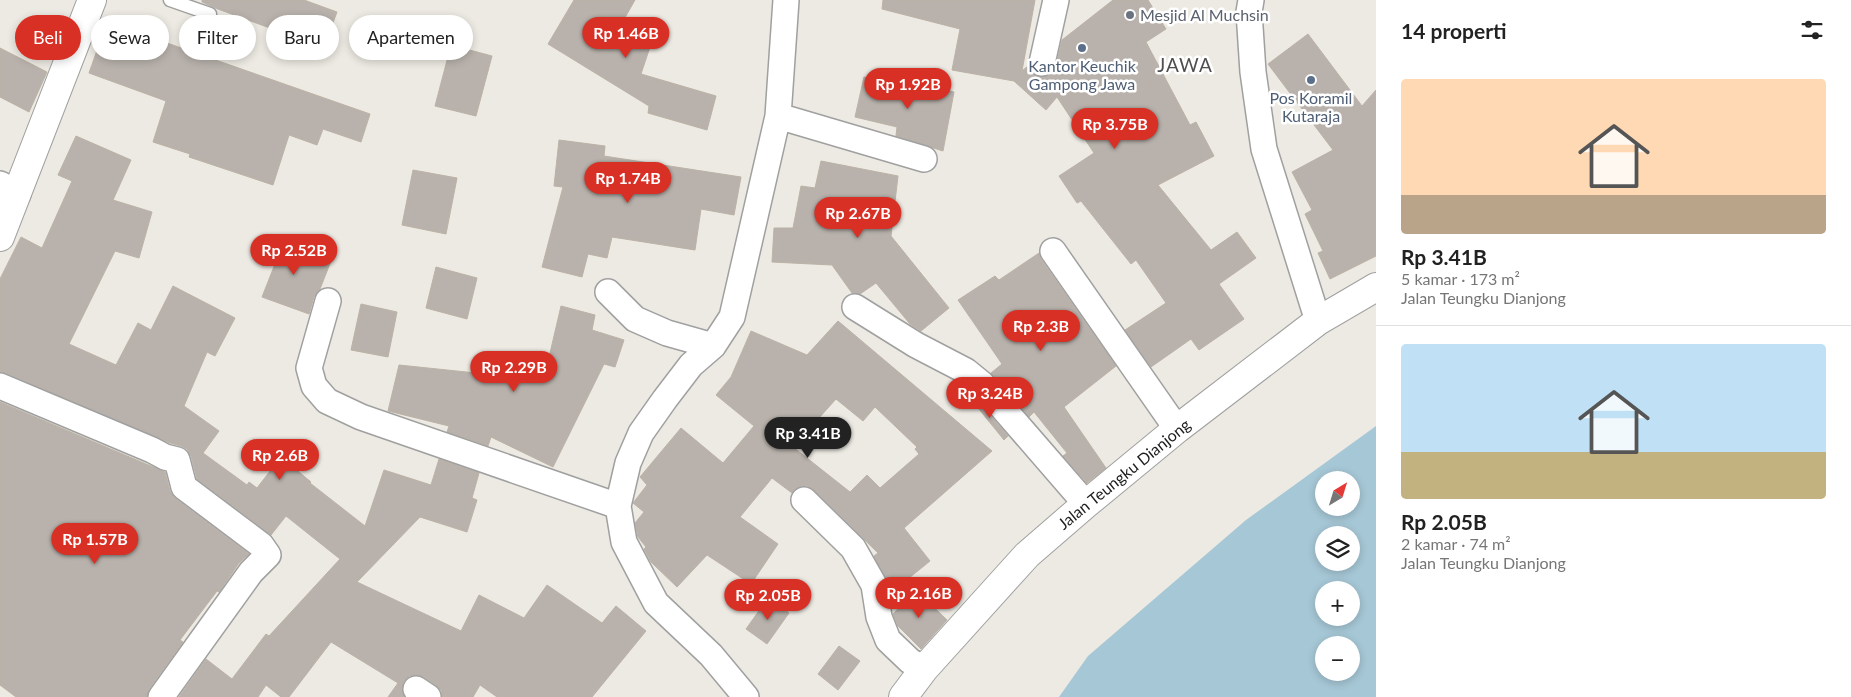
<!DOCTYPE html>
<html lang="id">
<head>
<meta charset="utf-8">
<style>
	:root { --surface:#fff; --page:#f6f6f6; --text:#222; --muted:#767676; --line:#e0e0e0; --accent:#d93025 }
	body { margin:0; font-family:Lato,sans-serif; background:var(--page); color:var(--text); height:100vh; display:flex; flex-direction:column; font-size:19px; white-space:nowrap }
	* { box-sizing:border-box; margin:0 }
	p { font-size:16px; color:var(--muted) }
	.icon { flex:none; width:28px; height:28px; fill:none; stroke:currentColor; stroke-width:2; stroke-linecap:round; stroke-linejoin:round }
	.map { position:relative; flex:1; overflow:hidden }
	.sheet { display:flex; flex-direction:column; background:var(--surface); width:475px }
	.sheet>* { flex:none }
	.banner { position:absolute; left:15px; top:15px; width:475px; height:45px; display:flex; gap:10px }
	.needle { width:32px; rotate:38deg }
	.fabs { position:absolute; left:1315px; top:471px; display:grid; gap:10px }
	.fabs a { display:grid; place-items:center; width:45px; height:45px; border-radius:50%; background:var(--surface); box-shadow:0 2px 8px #0003; font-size:25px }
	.price { position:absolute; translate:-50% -42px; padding:0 11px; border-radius:18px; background:var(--accent); color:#fff; font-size:16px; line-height:32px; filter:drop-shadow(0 1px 2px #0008) }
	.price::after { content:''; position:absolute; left:50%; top:30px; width:15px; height:11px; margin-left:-8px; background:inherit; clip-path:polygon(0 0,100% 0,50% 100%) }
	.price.current { background:#222; color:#fff }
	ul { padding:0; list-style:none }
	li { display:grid; align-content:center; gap:10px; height:265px; padding:0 25px }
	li+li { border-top:1px solid var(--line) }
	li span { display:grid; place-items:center; height:155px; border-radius:5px; color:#555 }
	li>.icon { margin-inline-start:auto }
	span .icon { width:90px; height:90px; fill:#fffc; stroke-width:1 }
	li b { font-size:21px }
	h2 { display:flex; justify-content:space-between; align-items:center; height:60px; padding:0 25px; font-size:21px }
	.tag { padding:0 18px; border-radius:22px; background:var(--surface); box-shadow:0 2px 8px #0003; font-size:18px; line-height:45px }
	.tag.current { background:var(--accent); color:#fff }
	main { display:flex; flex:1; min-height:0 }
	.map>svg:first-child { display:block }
</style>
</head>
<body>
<main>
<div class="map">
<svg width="1376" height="697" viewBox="0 0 1376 697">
	<rect width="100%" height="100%" fill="#eceae2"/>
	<path fill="#a6c7d6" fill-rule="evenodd" d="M1376,426v271h-317l29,-41 158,-136zM1324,480h27v28h-27zM1324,535h27v27h-27zM1324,590h27v28h-27zM1324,645h27v27h-27z"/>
	<path fill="#b9b2ac" stroke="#bcb2a6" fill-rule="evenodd" d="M202,0h102l33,12 -12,32 -45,-17 -2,4 -63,-23 -13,-6z
		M574,0h61l-12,21 32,11 -14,42 75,22 -9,34 -59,-17 1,-7 -101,-62z
		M883,0h152l-13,71 6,-5 4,7 7,4 8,-1 6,-4 3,-6 6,-26 51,-40h35l18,29 -20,13 44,83 6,-3 18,34 -56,29 53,65 26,-18 19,26 -37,26 25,35 -45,31 -8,-11 -40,28 -26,-37 41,-27 -30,-43 -5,4 -50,-63 -4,2 -18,-27 35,-23 -37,-56 -11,13 -32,-29 -62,-11 8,-41 -78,-20z
		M107,22l263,92 -9,28 -38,-13 -6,16 -28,-10 -16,50 -84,-28 1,-3 -37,-12 13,-41 -77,-28z
		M1308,34l54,72 14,-16v166l-46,23 -12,-26 5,-2 -18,-37 7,-4 -20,-38 41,-22 -65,-86z
		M451,45l41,11 -16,60 -41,-10z
		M0,48l47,24 -18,40 -29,-15z
		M864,77l42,9v-4l48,10 -11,59 -47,-15 1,-9 -42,-10z
		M76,136l55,24 -18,40 39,12 -13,46 -24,-7 -46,93 47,21 22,-42 13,7 22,-44 62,32 -20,38 -8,-4 -23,54 35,25 -16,22 44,32 2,-3 8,6 24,-31 30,25 -1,1 55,43 19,-56 47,15 8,-26 40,14 -7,25 5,2 -10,32 -47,-15 -63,65 104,49 18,-36 45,23 23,-33 55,38 14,-17 30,25 -54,66h-95l-17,-12 -7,12h-31l-1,-7 -5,-5 -12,-8 -8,-2 -7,1 -5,5 -2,8 2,8h-16l10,-14 -67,-41 -42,55h-8l-15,-12 -8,12h-79l27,-38 26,20 34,-45 3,2 71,-77 -54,-43 -15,19 -74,-56 -6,-23 -4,-7 -6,-3 -11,-3 -164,-70 -6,-1v-93l21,-42 21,11 30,-67 -14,-6z
		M559,140l46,6 -1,10 137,21 -7,38 -33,-6 -6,41 -83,-13 -5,21 -19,-4 -6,23 -40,-10 21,-80 -9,-1z
		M821,161l77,15 -7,60 58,72 -28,23 -11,-7 -34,-41 -16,11 -8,-1 -20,-28 -60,-3 2,-34h19l8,-42 14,2z
		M413,170l44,8 -11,56 -44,-9z
		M273,237l58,24 -11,28 -6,8 -5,17 -47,-17 13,-33 -10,-4z
		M1039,253l2,6 75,107 -52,41 42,61 -19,15 -24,-27 4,-3 -33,-41 -5,5 -38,-44 11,-9 -44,-64 37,-24 4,4z
		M436,267l41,11 -10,41 -41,-11z
		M361,304l36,8 -9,45 -37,-7z
		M561,306l34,9 -3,15 32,10 -9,27 -11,-3 -51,103 -62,-30 -3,9 -41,-14 2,-6 -61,-15 11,-46 96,10 18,6 30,2z
		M838,321l154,130 -88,77 26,33 -37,30 -5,-6 -14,-29 4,-3 -64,-63 -6,-4h-7l-7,4 -2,3 -20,-15 -32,39 38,27 -27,40 -44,-29 -30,32 -26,-25 -7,-13 2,-2 -8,-10 -3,-14 9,-11 -11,-9 14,-18 -7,-8 41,-49 42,35 31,-37 -38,-31 15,-18 20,-46 56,24zM836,399l27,22 12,-14 42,40 -2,2 4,5 -39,34 -13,-13 -17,17 -57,-45z
		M973,396l35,40 -4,4 -34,-42z
		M0,402l165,70 5,19 5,7 74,56 -10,9 -20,29 -2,-1 -37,49 3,2 -34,47 -2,8h-131l-16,-12z
		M916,590l31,30 -26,29 -23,-23 -5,-12z
		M768,598l21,15 -22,31 -21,-15z
		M839,646l21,15 -22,29 -20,-16z"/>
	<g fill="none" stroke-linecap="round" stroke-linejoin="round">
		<g stroke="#a0a0a0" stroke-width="15">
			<path id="service" d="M170,0l40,14"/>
		</g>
		<g stroke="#a0a0a0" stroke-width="28">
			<path id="minor" d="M1251,0l-2,12 4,60 11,77 54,172
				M1042,63l14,-63
				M778,116l146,43
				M0,184l18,10
				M1053,251l124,178
				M608,292l27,27 32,14 46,13
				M328,301l-19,67 5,18 13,15 34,16 257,89
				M855,307l61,38 50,26 16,13 104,120
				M0,386l152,64 13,7 12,3 7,27 77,58 7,10 -17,17 -90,125
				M804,500l49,48 21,37 5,32 9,23 22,21 14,8
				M416,689l12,8
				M746,697l-35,-42 -55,-52 -32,-61 -6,-36 10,-43 13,-30 24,-34 26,-34 22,-19 19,-29 46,-201 8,-116"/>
		</g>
		<g stroke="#a0a0a0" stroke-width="30">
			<path id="tertiary" d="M0,237l92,-237
				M903,697l21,-28 103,-114 59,-51 91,-75 141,-108 58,-34"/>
		</g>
		<use href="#service" stroke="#fff" stroke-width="12"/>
		<use href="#minor" stroke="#fff" stroke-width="25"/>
		<use href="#tertiary" stroke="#fff" stroke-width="28"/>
	</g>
	<circle fill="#6b7280" stroke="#fff" stroke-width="2" cx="1130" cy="15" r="5"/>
	<g fill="#5c6f8a" stroke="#fff" stroke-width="2">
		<circle cx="1082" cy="48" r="5"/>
		<circle cx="1311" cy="80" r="5"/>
	</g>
	<g text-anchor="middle" stroke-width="5" stroke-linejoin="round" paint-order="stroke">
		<g font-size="16" fill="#5b616d" stroke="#fff" text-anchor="start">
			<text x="1140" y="21">Mesjid Al Muchsin</text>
		</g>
		<g font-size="16" fill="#4e5e75" stroke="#fff">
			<text x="1082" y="72">Kantor Keuchik<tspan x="1082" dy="18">Gampong Jawa</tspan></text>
			<text x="1311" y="104">Pos Koramil<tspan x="1311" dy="18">Kutaraja</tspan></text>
		</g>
		<g font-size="16" fill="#1c1c1c" stroke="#fff">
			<text transform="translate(1124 474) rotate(-39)" y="6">Jalan Teungku Dianjong</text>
		</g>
		<g font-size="19" letter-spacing="1" fill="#4f4f4f" stroke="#fff">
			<text x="1185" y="72">JAWA</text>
		</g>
	</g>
</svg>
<div class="fabs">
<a><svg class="needle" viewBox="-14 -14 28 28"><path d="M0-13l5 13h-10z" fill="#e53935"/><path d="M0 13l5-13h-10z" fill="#767676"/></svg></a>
<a><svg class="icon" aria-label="layers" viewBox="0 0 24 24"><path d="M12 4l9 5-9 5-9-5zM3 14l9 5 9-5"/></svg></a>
<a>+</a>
<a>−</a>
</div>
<b class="price" style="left:626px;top:59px">Rp 1.46B</b>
<b class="price" style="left:908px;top:110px">Rp 1.92B</b>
<b class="price" style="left:1115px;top:150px">Rp 3.75B</b>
<b class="price" style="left:628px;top:204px">Rp 1.74B</b>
<b class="price" style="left:858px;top:239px">Rp 2.67B</b>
<b class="price" style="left:294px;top:276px">Rp 2.52B</b>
<b class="price" style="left:1041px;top:352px">Rp 2.3B</b>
<b class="price" style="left:514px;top:393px">Rp 2.29B</b>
<b class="price" style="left:990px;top:419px">Rp 3.24B</b>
<b class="price current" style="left:808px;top:459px">Rp 3.41B</b>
<b class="price" style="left:280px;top:481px">Rp 2.6B</b>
<b class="price" style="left:95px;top:565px">Rp 1.57B</b>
<b class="price" style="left:919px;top:619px">Rp 2.16B</b>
<b class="price" style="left:768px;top:621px">Rp 2.05B</b>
<div class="banner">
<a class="tag current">Beli</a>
<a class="tag">Sewa</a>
<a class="tag">Filter</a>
<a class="tag">Baru</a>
<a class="tag">Apartemen</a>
</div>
</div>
<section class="sheet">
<h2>14 properti<svg class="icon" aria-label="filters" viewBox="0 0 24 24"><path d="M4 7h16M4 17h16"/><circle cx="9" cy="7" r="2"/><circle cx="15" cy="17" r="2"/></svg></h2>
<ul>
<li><span style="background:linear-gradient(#ffd9b3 75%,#b9a48a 0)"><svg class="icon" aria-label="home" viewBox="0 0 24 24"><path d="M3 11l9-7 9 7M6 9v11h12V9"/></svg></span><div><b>Rp 3.41B</b><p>5 kamar · 173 m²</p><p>Jalan Teungku Dianjong</p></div></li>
<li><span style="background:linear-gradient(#bfe0f5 70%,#c2b280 0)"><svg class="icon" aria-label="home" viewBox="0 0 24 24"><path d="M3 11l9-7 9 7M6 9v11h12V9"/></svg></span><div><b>Rp 2.05B</b><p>2 kamar · 74 m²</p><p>Jalan Teungku Dianjong</p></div></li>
</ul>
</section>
</main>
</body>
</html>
